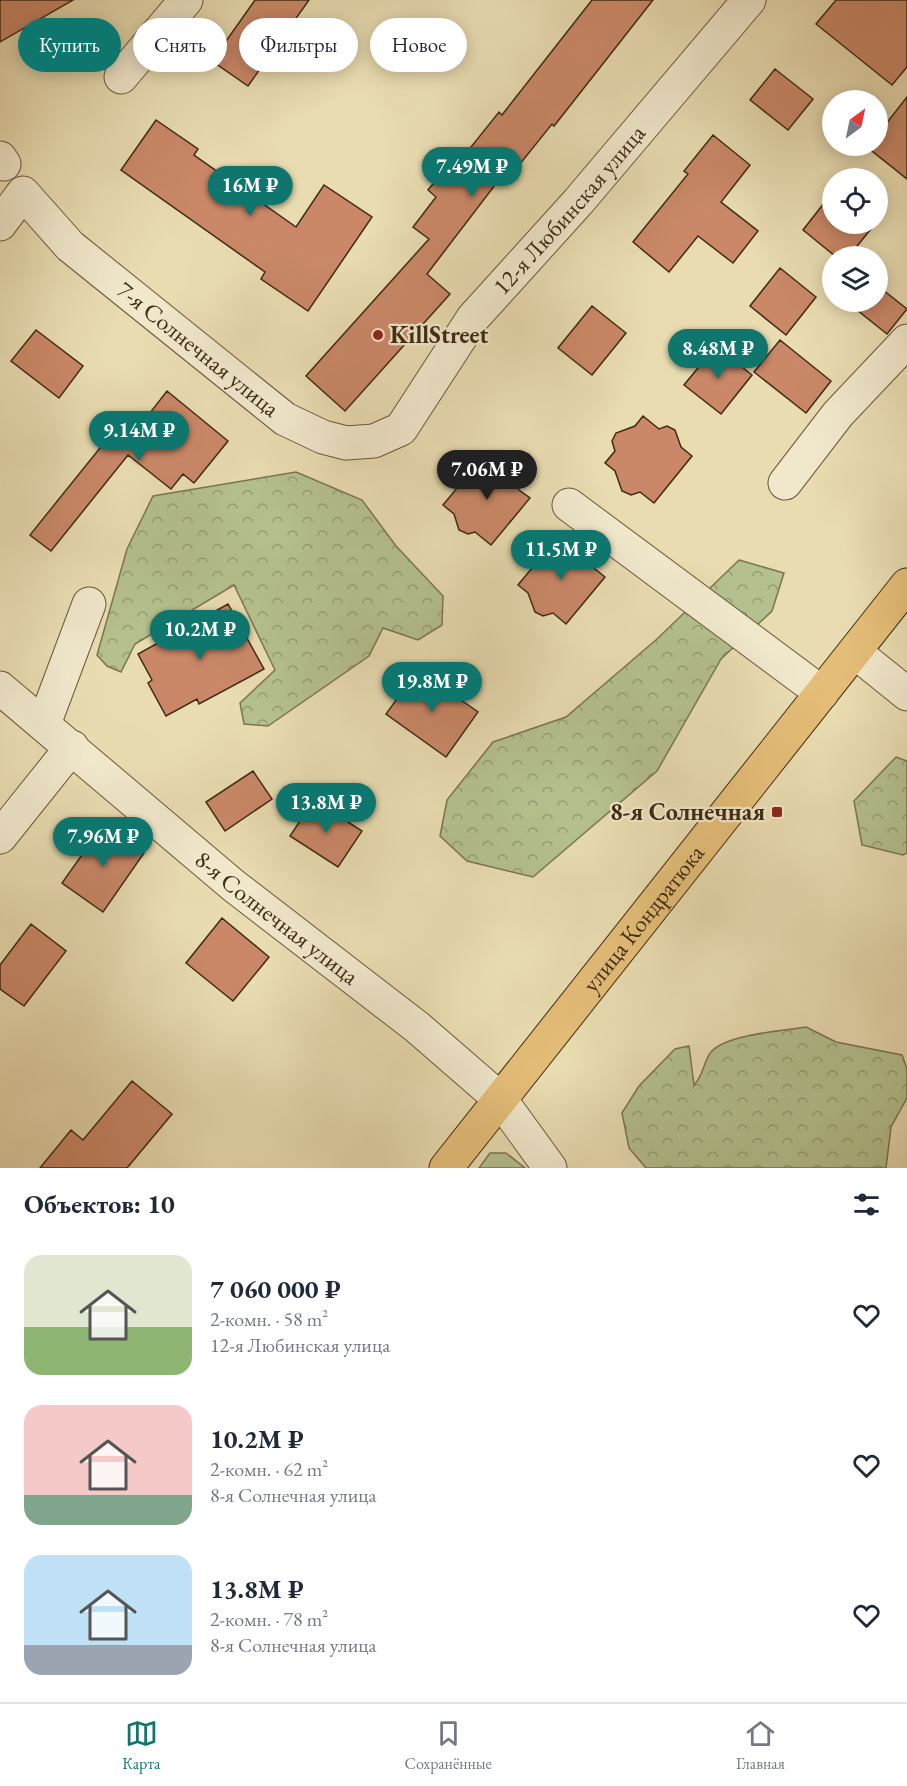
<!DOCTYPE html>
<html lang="ru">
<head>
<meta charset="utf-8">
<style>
	:root { --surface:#fff; --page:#f2f2f3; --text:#1f2937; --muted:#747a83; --line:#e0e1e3; --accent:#0f766e }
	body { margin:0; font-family:"EB Garamond",serif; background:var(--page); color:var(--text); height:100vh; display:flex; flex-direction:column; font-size:22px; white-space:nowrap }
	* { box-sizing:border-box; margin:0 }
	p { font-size:20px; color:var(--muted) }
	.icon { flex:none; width:33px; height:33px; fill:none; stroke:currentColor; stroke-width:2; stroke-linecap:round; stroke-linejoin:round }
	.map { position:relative; height:1168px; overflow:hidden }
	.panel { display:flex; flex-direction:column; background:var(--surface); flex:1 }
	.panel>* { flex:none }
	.top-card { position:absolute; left:18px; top:18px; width:600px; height:54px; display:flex; gap:12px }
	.needle { width:39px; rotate:33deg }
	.fabs { position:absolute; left:822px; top:90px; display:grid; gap:12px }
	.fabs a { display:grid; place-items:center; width:66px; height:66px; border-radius:50%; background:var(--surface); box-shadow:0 3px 15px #0003; font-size:30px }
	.price { position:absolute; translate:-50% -51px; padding:0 14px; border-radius:21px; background:var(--accent); color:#fff; font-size:20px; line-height:39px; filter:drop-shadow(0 2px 3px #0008) }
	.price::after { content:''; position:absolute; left:50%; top:36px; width:18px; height:14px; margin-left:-9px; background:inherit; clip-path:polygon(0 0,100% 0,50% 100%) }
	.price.active { background:#222; color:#fff }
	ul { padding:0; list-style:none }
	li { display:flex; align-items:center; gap:18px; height:150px; padding:0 24px }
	li span { display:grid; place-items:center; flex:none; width:168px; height:120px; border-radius:18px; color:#555 }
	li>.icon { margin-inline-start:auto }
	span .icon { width:72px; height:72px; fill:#fffc; stroke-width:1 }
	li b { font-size:26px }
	h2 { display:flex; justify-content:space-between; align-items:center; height:72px; padding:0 24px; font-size:26px }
	.pill { padding:0 21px; border-radius:27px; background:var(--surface); box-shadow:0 3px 15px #0003; font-size:21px; line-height:54px }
	.pill.active { background:var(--accent); color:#fff }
	.tabs { display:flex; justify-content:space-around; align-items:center; height:84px; border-top:2px solid var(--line); background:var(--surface); font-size:16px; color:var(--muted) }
	.tabs a { display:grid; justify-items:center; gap:3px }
	.tabs .active { color:var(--accent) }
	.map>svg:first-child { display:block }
</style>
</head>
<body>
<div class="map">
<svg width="907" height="1168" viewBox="0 0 907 1168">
	<defs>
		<pattern id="forest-crowns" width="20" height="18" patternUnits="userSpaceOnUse" patternTransform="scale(1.5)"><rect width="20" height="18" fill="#b4c18e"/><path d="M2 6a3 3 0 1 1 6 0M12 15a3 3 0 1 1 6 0" fill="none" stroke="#949d73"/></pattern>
	</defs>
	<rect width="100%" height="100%" fill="#e9dcb1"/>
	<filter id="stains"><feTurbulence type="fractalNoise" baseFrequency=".00333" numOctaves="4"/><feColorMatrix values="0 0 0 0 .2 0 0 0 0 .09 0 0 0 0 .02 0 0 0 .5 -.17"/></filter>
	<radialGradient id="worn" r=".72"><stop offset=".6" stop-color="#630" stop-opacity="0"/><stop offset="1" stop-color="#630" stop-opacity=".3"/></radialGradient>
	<path fill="#b4c18e" stroke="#797650" stroke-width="1.5" d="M490,1153h16l19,15h-46z"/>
	<path fill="url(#forest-crowns)" stroke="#797650" stroke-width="1.5" d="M296,472l66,28 34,46 47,50 -1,29 -24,15 -35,-12 -14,28 -101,70 -24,-2 -4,-21 35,-33 -41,-85 -99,59 -14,28 -14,-6 -10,-11 30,-106 26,-53z
		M739,560l45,13 -12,38 -51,48 -64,112 -124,106 -66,-16 -27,-25 7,-36 46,-58 73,-25 91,-78z
		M896,757l11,4v92l-4,2 -41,-10 -8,-44z
		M806,1027l30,15 66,13 5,14v29l-16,29 -5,41h-240l-17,-20 -7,-35 17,-27 36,-37 14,-3 5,39c10,-10 9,-23 17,-33 15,-18 72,-21 95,-25z"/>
	<path fill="#ca8868" stroke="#3e2a13" stroke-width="1.5" d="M0,0h73l-73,42z
		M255,0h54l-61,86 -36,-25z
		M592,0h61l-99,126 -2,-2 -49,61 -5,-4 -71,93 23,20 -105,117 -39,-35 123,-137 -16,-12 23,-30 -8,-7 14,-17 5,4 52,-65 3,3z
		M836,0h71v67l-15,18 -76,-61z
		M775,69l38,30 -25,31 -38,-30z
		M907,97v82l-40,-32 11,-1v-12z
		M156,120l42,29 -4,6 102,72 28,-42 48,32 -64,94 -47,-32 4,-7 -144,-102z
		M713,135l37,30 -29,37 37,29 -25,32 -35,-27 -29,36 -36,-30 55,-68 -4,-3z
		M832,193v31h43l-26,32h-14l-32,-26z
		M780,268l36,29 -30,38 -36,-29z
		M878,286l29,23 -20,25 -40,-32h31z
		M592,306l34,27 -34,42 -34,-27z
		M36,330l47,36 -24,32 -48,-37z
		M780,340l51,41 -25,32 -52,-41z
		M716,346l36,29 -31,39 -37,-29z
		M167,391l61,50 -34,42 -11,-9 -12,15 -43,-34 -77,96 -21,-16 78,-97 14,11z
		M643,416l16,13 8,-3 8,4 6,17 11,9 -38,47 -14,-11 -9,3 -9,-4 -7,-20 -10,-8 10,-12 -3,-10 4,-8 19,-7z
		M482,458l13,11 10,-3 8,4 6,20 11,8 -39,47 -16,-13 -7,2 -9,-4 -5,-16 -11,-9z
		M557,538l15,13 8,-3 9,4 5,16 11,9 -39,47 -13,-11 -10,3 -8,-4 -7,-19 -10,-8z
		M228,604l36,65 -65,35 -2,-5 -31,17 -18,-33 4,-3 -14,-26z
		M418,670l60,42 -32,45 -60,-43z
		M253,771l19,28 -47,32 -19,-29z
		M314,800l48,31 -24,36 -48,-31z
		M103,825l41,28 -41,59 -41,-29z
		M222,918l47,39 -36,44 -47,-38z
		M31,924l35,27 -42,55 -24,-17v-24z
		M132,1081l40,33 -45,54h-87l31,-38 12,10z"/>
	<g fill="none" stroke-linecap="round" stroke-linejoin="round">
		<g stroke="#69563a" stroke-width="35">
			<g id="minor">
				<path d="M121,77l65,-77"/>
				<path d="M0,158l4,6"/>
				<path id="s1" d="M0,224l23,-31 47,53 215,173 38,18 23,6 28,-2 27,-12 72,-111 105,-116 171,-202"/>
				<path d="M785,483l53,-69 69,-73"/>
				<path d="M569,505l253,188"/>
				<path d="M855,652l52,42"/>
				<path id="s2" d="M0,688l234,198 183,141 83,72 50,69"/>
				<path d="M44,724l45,-120"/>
				<path d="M0,837l72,-90"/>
			</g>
		</g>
		<g stroke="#3e2a13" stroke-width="35">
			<g id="major">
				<path id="s3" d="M446,1168l461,-583"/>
			</g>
		</g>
		<use href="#minor" stroke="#f1e8cc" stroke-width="33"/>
		<use href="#major" stroke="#e4be78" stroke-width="33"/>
	</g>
	<g fill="#8f2418" stroke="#f1e8cc" stroke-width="2">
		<circle cx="378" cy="335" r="6"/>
		<rect x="771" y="806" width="12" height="12" rx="3"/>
	</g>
	<g text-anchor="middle" stroke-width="4.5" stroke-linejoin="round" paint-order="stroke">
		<g font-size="24" fill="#3e2a13" stroke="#f1e8cc">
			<text dy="8" stroke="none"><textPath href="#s1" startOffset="786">12-я Любинская улица</textPath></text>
			<text dy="8" stroke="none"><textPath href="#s1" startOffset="274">7-я Солнечная улица</textPath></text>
			<text dy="8" stroke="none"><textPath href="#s2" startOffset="360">8-я Солнечная улица</textPath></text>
			<text dy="8" stroke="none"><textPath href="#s3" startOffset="318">улица Кондратюка</textPath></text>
		</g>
		<g font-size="24" font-weight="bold" fill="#3e2a13" stroke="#f1e8cc" text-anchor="start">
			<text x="390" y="343">KillStreet</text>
			<text x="765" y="820" text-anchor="end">8-я Солнечная</text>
		</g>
	</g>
	<rect width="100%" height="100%" filter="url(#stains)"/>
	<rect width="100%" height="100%" fill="url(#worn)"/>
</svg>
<div class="fabs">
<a><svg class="needle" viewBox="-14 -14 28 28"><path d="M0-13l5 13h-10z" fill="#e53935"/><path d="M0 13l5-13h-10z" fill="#747a83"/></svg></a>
<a><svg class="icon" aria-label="locate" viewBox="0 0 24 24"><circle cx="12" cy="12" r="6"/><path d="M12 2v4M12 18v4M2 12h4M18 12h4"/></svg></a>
<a><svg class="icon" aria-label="layers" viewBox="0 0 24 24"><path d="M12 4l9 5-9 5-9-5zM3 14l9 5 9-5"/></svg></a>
</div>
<b class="price" style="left:472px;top:198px">7.49M ₽</b>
<b class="price" style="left:250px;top:217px">16M ₽</b>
<b class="price" style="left:718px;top:380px">8.48M ₽</b>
<b class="price" style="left:139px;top:462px">9.14M ₽</b>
<b class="price active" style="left:487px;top:501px">7.06M ₽</b>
<b class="price" style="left:561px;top:581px">11.5M ₽</b>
<b class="price" style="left:200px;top:661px">10.2M ₽</b>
<b class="price" style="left:432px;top:713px">19.8M ₽</b>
<b class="price" style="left:326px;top:834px">13.8M ₽</b>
<b class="price" style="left:103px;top:868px">7.96M ₽</b>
<div class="top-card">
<a class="pill active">Купить</a>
<a class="pill">Снять</a>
<a class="pill">Фильтры</a>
<a class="pill">Новое</a>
</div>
</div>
<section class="panel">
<h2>Объектов: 10<svg class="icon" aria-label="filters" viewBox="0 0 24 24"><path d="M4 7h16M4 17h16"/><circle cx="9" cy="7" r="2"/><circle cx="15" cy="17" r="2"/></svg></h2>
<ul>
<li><span style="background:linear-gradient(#dfe7d0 60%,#8fb573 0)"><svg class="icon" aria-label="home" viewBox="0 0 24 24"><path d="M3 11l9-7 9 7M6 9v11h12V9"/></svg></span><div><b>7 060 000 ₽</b><p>2-комн. · 58 m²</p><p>12-я Любинская улица</p></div><svg class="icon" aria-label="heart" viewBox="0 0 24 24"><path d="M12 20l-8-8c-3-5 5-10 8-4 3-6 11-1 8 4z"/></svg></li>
<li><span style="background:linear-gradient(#f6c9c9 75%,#7fa58c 0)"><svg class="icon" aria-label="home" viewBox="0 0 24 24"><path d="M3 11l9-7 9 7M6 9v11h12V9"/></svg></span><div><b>10.2M ₽</b><p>2-комн. · 62 m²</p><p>8-я Солнечная улица</p></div><svg class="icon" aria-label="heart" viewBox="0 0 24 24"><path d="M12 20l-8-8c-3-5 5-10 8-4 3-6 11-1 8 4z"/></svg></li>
<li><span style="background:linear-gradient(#bfe0f5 75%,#9aa5b1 0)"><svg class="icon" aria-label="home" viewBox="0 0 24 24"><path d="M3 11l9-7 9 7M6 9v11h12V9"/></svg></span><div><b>13.8M ₽</b><p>2-комн. · 78 m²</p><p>8-я Солнечная улица</p></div><svg class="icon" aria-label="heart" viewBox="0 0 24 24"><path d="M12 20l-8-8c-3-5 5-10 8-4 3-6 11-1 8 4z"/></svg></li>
</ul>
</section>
<nav class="tabs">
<a class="active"><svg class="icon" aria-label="map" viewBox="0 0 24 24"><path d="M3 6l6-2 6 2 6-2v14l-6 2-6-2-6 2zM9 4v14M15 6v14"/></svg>Карта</a>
<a><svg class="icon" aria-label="saved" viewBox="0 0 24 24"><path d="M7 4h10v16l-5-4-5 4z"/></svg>Сохранённые</a>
<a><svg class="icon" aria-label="home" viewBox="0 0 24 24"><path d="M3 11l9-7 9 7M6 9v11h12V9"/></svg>Главная</a>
</nav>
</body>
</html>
